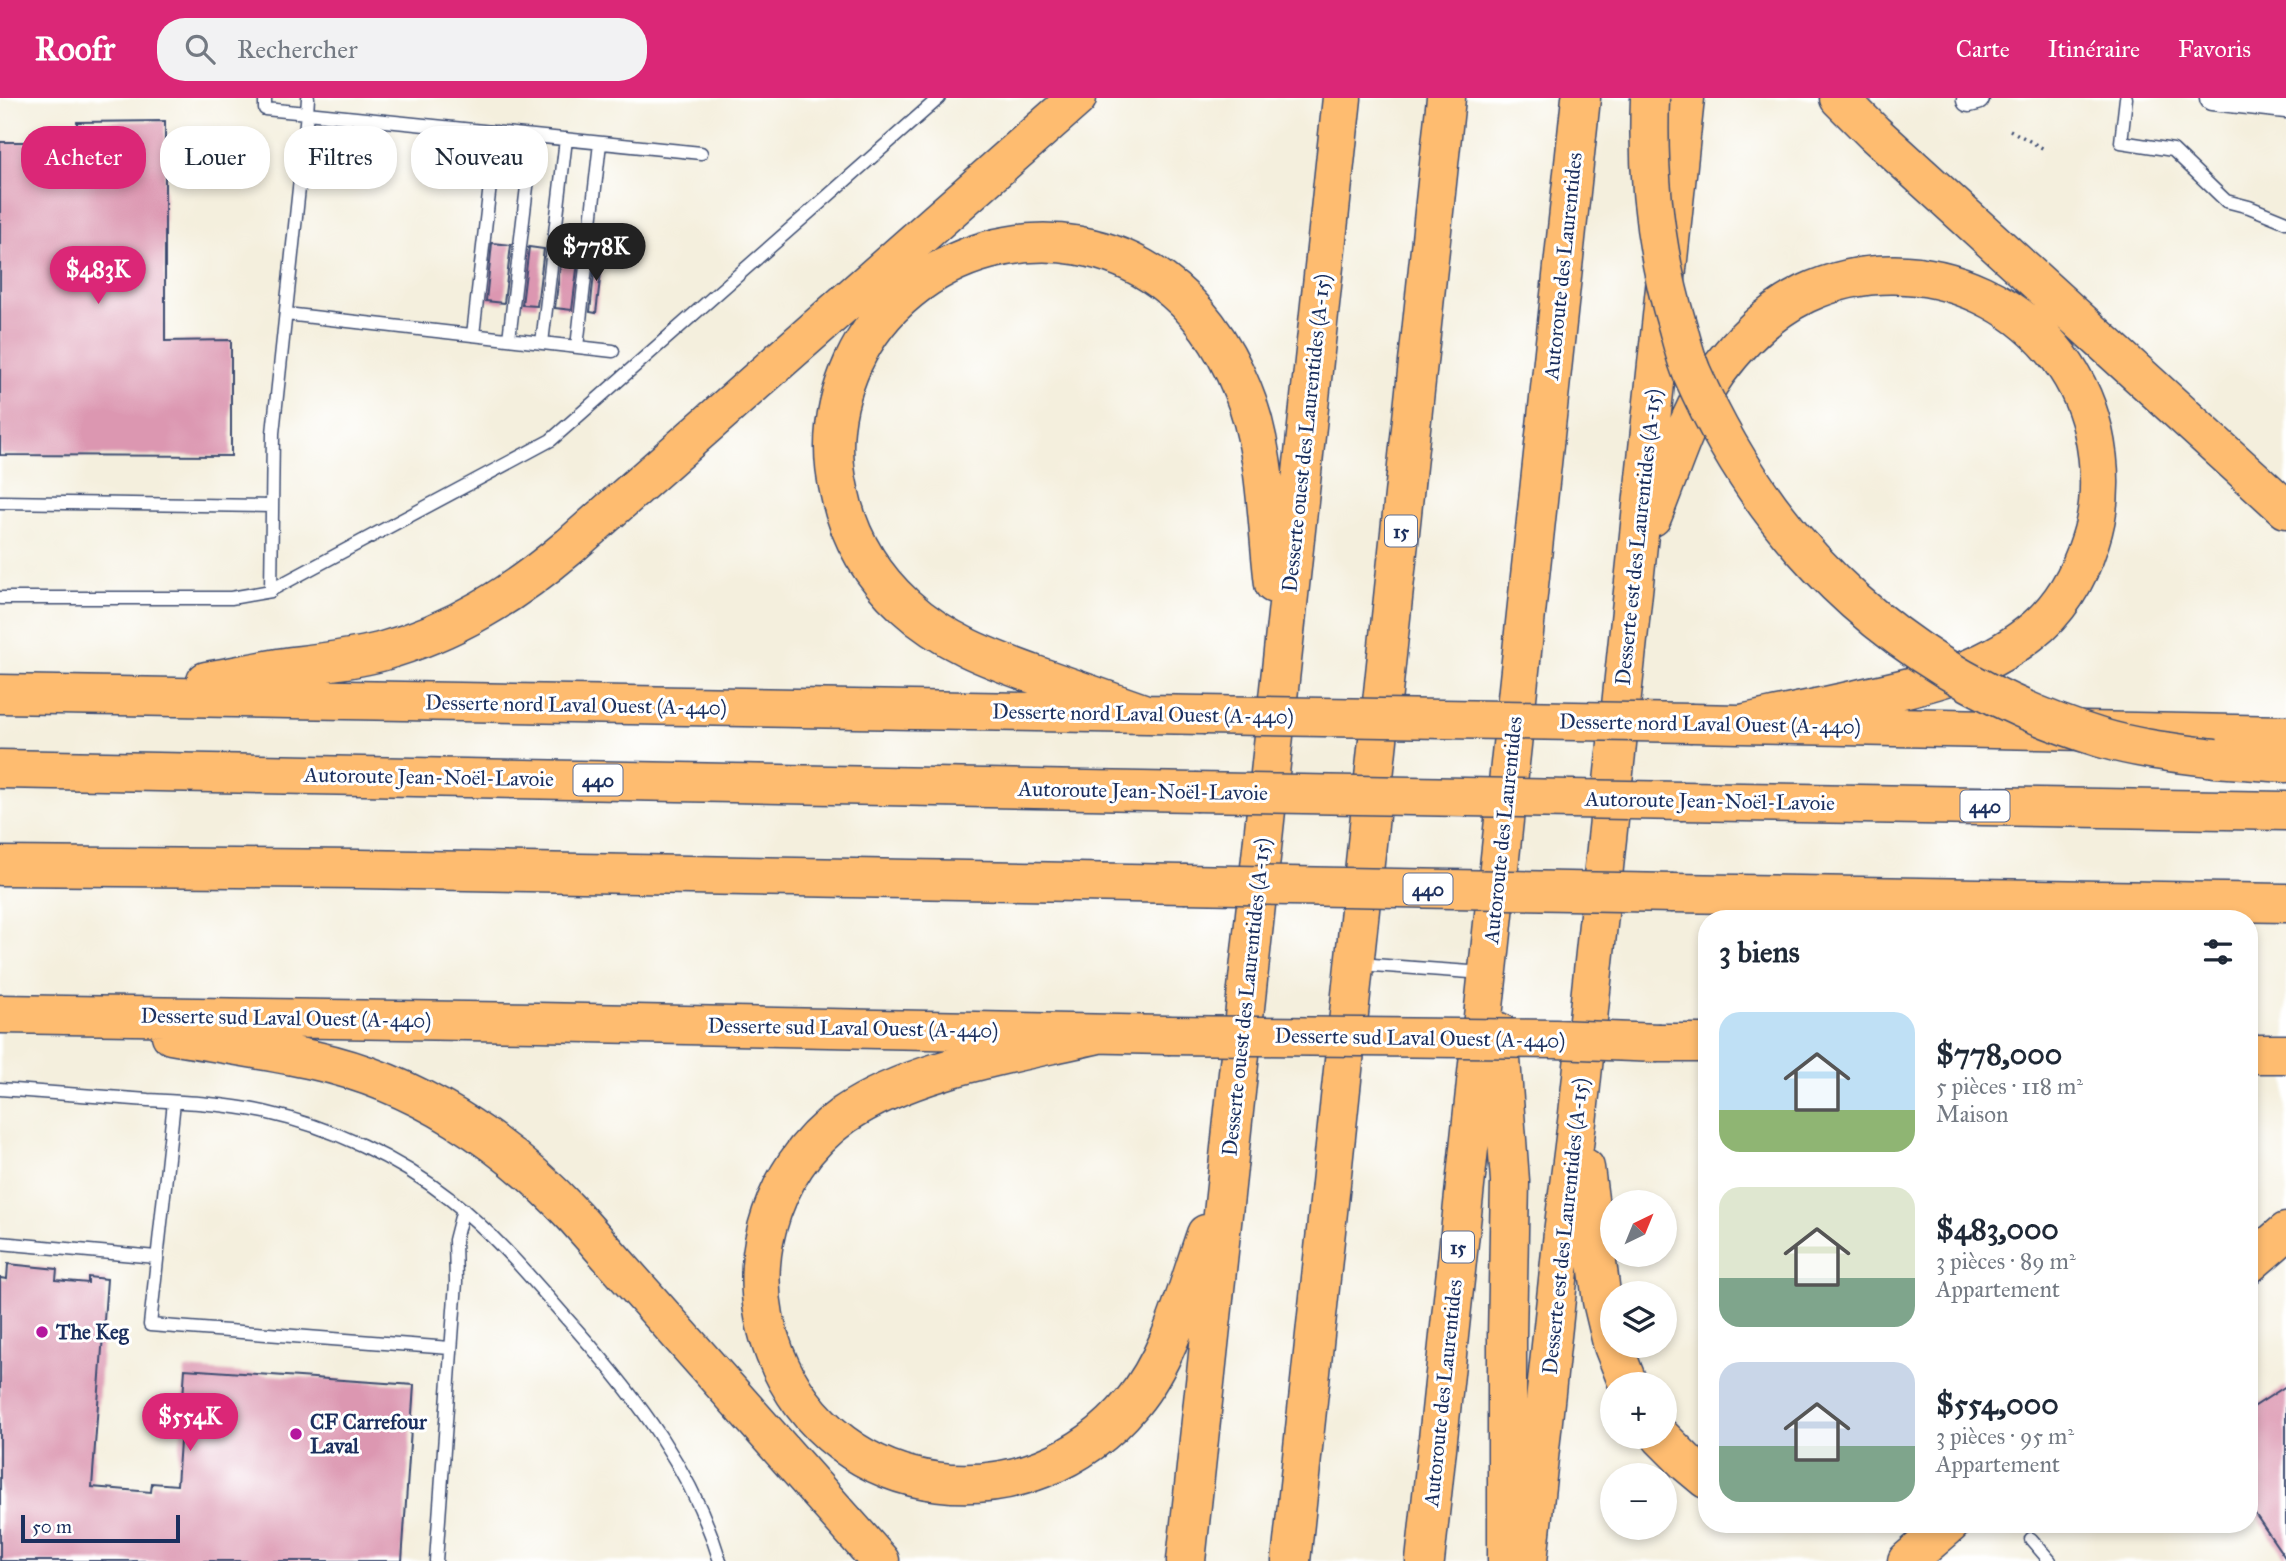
<!DOCTYPE html>
<html lang="fr">
<head>
<meta charset="utf-8">
<style>
	:root { --surface:#fff; --page:#f2f2f3; --text:#1f2937; --muted:#747a83; --accent:#db2777 }
	body { margin:0; font-family:"IM FELL Great Primer",serif; background:var(--page); color:var(--text); height:100vh; display:flex; flex-direction:column; font-size:26px; white-space:nowrap }
	* { box-sizing:border-box; margin:0 }
	p { font-size:23px; color:var(--muted) }
	.icon { flex:none; width:38px; height:38px; fill:none; stroke:currentColor; stroke-width:2; stroke-linecap:round; stroke-linejoin:round }
	.map { position:relative; flex:1; overflow:hidden }
	.details { position:absolute; left:1698px; top:812px; width:560px; height:623px; display:flex; flex-direction:column; background:var(--surface); border-radius:28px; box-shadow:0 4px 10px #0003 }
	.details>* { flex:none }
	.banner { position:absolute; left:21px; top:28px; width:665px; height:63px; display:flex; gap:14px }
	.needle { width:46px; rotate:43deg }
	.tools { position:absolute; left:1600px; top:1092px; display:grid; gap:14px }
	.tools a { display:grid; place-items:center; width:77px; height:77px; border-radius:50%; background:var(--surface); box-shadow:0 4px 10px #0003; font-size:35px }
	.scale { position:absolute; left:21px; bottom:18px; width:159px; box-sizing:border-box; padding-left:7px; border:4px solid #1b2f5e; border-top:0; font-size:19px; line-height:24px; white-space:nowrap; color:#1b2f5e; -webkit-text-stroke:5px #fff; paint-order:stroke }
	.price { position:absolute; translate:-50% -60px; padding:0 16px; border-radius:24px; background:var(--accent); color:#fff; font-size:23px; line-height:46px; filter:drop-shadow(0 2px 4px #0008) }
	.price::after { content:''; position:absolute; left:50%; top:42px; width:21px; height:16px; margin-left:-10px; background:inherit; clip-path:polygon(0 0,100% 0,50% 100%) }
	.price.selected { background:#222; color:#fff }
	ul { padding:0; list-style:none }
	li { display:flex; align-items:center; gap:21px; height:175px; padding:0 21px }
	li span { display:grid; place-items:center; flex:none; width:196px; height:140px; border-radius:21px; color:#555 }
	li>.icon { margin-inline-start:auto }
	span .icon { width:84px; height:84px; fill:#fffc; stroke-width:1 }
	li b { font-size:30px }
	h2 { display:flex; justify-content:space-between; align-items:center; height:84px; padding:0 21px; font-size:30px }
	.pill { padding:0 24px; border-radius:28px; background:var(--surface); box-shadow:0 4px 10px #0003; font-size:24px; line-height:63px }
	.pill.selected { background:var(--accent); color:#fff }
	header { display:flex; align-items:center; gap:42px; box-sizing:border-box; height:98px; padding:0 35px; background:var(--accent); color:#fff }
	header strong { font-size:33px }
	nav { display:flex; gap:38px; margin-inline-start:auto; font-size:24px }
	.search { width:490px; height:63px; background:var(--page); display:flex; align-items:center; gap:18px; box-sizing:border-box; padding:0 24px; border-radius:28px; color:var(--muted); font-size:26px }
	.map>svg:first-child { display:block }
</style>
</head>
<body>
<header>
<strong>Roofr</strong>
<div class="search"><svg class="icon" aria-label="search" viewBox="0 0 24 24"><circle cx="10" cy="10" r="6"/><path d="M15 15l6 6"/></svg>Rechercher</div>
<nav><a>Carte</a><a>Itinéraire</a><a>Favoris</a></nav>
</header>
<div class="map">
<svg width="2286" height="1463" viewBox="0 0 2286 1463">
	<rect width="100%" height="100%" fill="#fff"/>
	<filter id="ink" filterUnits="userSpaceOnUse"><feTurbulence type="fractalNoise" baseFrequency=".0143" numOctaves="2"/><feDisplacementMap in="SourceGraphic" scale="14" xChannelSelector="R" yChannelSelector="G"/><feConvolveMatrix kernelMatrix="1 2 1 2 8 2 1 2 1" color-interpolation-filters="sRGB"/></filter>
	<filter id="wash" filterUnits="userSpaceOnUse"><feTurbulence type="fractalNoise" baseFrequency=".00686" numOctaves="4" result="noise"/><feDisplacementMap in="SourceGraphic" scale="28" xChannelSelector="R" yChannelSelector="G"/><feGaussianBlur stdDeviation="1.57" result="paint"/><feColorMatrix in="noise" values="0 0 0 0 0 0 0 0 0 0 0 0 0 0 0 0 0 1.4 0 .05"/><feComposite in="paint" operator="in"/></filter>
	<g filter="url(#wash)">
		<rect width="100%" height="100%" fill="#f4efdd"/>
		<g id="blocks">
			<path fill="#dc97b1" d="M165,23v220l66,-1v116l-231,-1v-313h77v-20z
				M492,145l19,2 -7,58 -18,-2z
				M529,149l15,2 -7,57 -15,-1z
				M562,153l17,2 -7,57 -17,-2z
				M596,157h7l-7,58 -6,-1z
				M8,1166l49,5 -1,11 32,3v-6l19,2 -15,208 59,5 1,-9 25,2 8,-116 229,16 -12,176h-402v-283l7,1z
				M2286,1288v173l-37,-54v-95z"/>
		</g>
	</g>
	<g filter="url(#ink)">
		<use href="#blocks" fill-opacity="0" stroke="#3c4c71" stroke-width="2"/>
		<g fill="none" stroke-linecap="round" stroke-linejoin="round">
			<g stroke="#3c4c71" stroke-width="15">
				<path id="service" d="M308,0l-1,15 394,40
					M2126,0l-5,44 52,8 53,51 23,6 37,15
					M286,216l327,37
					M473,237l23,-203
					M509,241l24,-203
					M542,245l24,-204
					M577,249l23,-204
					M0,404l272,4
					M271,492l280,-150 388,-342
					M0,500h231l40,-7 2,-158 34,-320 -42,-4v-11
					M1359,866l125,9
					M0,991c49,4 99,7 148,11 39,2 78,4 116,12 67,15 133,45 186,87 48,38 86,85 126,130 61,69 117,142 144,232
					M174,1004l-24,223 300,23
					M0,1145l156,14
					M2031,1441l19,22
					M436,1463l20,-279 -1,-42 8,-31"/>
			</g>
			<g stroke="#3c4c71" stroke-width="27">
				<path id="minor" d="M2212,0l74,8
					M1969,2l8,-2"/>
			</g>
			<g stroke="#3c4c71" stroke-width="41">
				<path id="primary" d="M1839,0l35,35 412,376
					M1652,419c20,-48 35,-103 65,-145 23,-31 53,-61 88,-78 115,-55 259,11 288,136 8,36 9,75 -3,111 -11,35 -30,69 -60,92 -50,40 -107,52 -168,65 -40,9 -81,17 -121,26
					M206,583c26,-4 53,-10 79,-14 32,-4 64,-7 95,-15 75,-21 132,-57 190,-106l507,-448
					M0,596l1203,21
					M1146,616c-35,-12 -70,-25 -105,-37 -50,-18 -96,-34 -136,-71 -34,-31 -57,-71 -66,-116 -10,-43 -4,-87 14,-127 53,-116 206,-158 309,-82 37,27 63,66 80,108 25,59 24,131 32,195
					M1692,625l594,12
					M0,916l538,8 630,13
					M1098,936c-81,19 -185,34 -254,81 -39,28 -65,68 -77,113 -11,43 -8,85 8,126 60,152 256,172 357,49 39,-47 54,-112 74,-169
					M171,937c47,8 95,15 142,25 102,22 192,81 262,157l305,344
					M1659,945h47
					M2249,956h37
					M1585,1070l17,133 10,42
					M2249,1166l37,-32
					M1613,1248l15,38
					M1661,1339l27,27 18,15
					M1186,1463l156,-1463
					M1528,1463l35,-328 15,-119 107,-1016
					M1907,1463l43,-37"/>
			</g>
			<g stroke="#3c4c71" stroke-width="41">
				<path id="motorway" d="M2215,660l71,5
					M0,671l1195,23
					M1683,703l603,10
					M0,768l360,3 824,15
					M1673,795l613,10
					M1499,934l11,149 -3,156v224
					M1291,1463l155,-1463
					M1425,1463l156,-1463"/>
			</g>
			<path stroke="#3c4c71" stroke-width="3.5" stroke-dasharray="2 5" stroke-linecap="butt" d="M2010,32l34,19"/>
			<use href="#service" stroke="#fff" stroke-width="12"/>
			<use href="#minor" stroke="#fff" stroke-width="24"/>
			<use href="#primary" stroke="#febc70" stroke-width="38"/>
			<use href="#motorway" stroke="#febc70" stroke-width="38"/>
			<g stroke="#3c4c71" stroke-width="41" stroke-linecap="butt">
				<path id="primary-bridge" d="M1203,617l489,8
					M1168,937l387,4 104,4"/>
			</g>
			<g stroke="#3c4c71" stroke-width="41" stroke-linecap="butt">
				<path id="motorway-bridge" d="M1650,0c-3,78 5,155 28,230 4,15 8,31 14,45 80,182 219,306 409,365 37,11 76,15 114,20
					M1195,694l488,9
					M1184,786l489,9"/>
			</g>
			<use href="#primary-bridge" stroke="#febc70" stroke-width="38"/>
			<use href="#motorway-bridge" stroke="#febc70" stroke-width="38"/>
		</g>
	</g>
	<g fill="#b5179e" stroke="#fff" stroke-width="2.5">
		<circle cx="42" cy="1234" r="7"/>
		<circle cx="296" cy="1336" r="7"/>
	</g>
	<g text-anchor="middle" stroke-width="6" stroke-linejoin="round" paint-order="stroke">
		<g fill="#fff" stroke="#5f6d8e" stroke-width="2">
			<rect x="1385" y="417.5" width="32" height="31" rx="5"/>
			<rect x="573.5" y="666.5" width="49" height="31" rx="5"/>
			<rect x="1960.5" y="692.5" width="49" height="31" rx="5"/>
			<rect x="1403.5" y="775.5" width="49" height="31" rx="5"/>
			<rect x="1442" y="1133.5" width="32" height="31" rx="5"/>
		</g>
		<g font-size="19" font-weight="bold" fill="#1b2f5e">
			<text x="1401" y="440">15</text>
			<text x="598" y="689">440</text>
			<text x="1985" y="715">440</text>
			<text x="1428" y="798">440</text>
			<text x="1458" y="1156">15</text>
		</g>
		<g font-size="21" fill="#1b2f5e" stroke="#fff">
			<text transform="translate(1563 168) rotate(-84)" y="7">Autoroute des Laurentides</text>
			<text transform="translate(1306 335) rotate(-84)" y="7">Desserte ouest des Laurentides (A-15)</text>
			<text transform="translate(1638 439) rotate(-84)" y="7">Desserte est des Laurentides (A-15)</text>
			<text transform="translate(576 607) rotate(1)" y="7">Desserte nord Laval Ouest (A-440)</text>
			<text transform="translate(1143 616) rotate(1)" y="7">Desserte nord Laval Ouest (A-440)</text>
			<text transform="translate(1710 626) rotate(1)" y="7">Desserte nord Laval Ouest (A-440)</text>
			<text transform="translate(429 679) rotate(1)" y="7">Autoroute Jean-Noël-Lavoie</text>
			<text transform="translate(1143 693) rotate(1)" y="7">Autoroute Jean-Noël-Lavoie</text>
			<text transform="translate(1710 703) rotate(1)" y="7">Autoroute Jean-Noël-Lavoie</text>
			<text transform="translate(1503 732) rotate(-84)" y="7">Autoroute des Laurentides</text>
			<text transform="translate(1246 899) rotate(-84)" y="7">Desserte ouest des Laurentides (A-15)</text>
			<text transform="translate(286 920) rotate(1)" y="7">Desserte sud Laval Ouest (A-440)</text>
			<text transform="translate(853 930) rotate(1)" y="7">Desserte sud Laval Ouest (A-440)</text>
			<text transform="translate(1420 940) rotate(1)" y="7">Desserte sud Laval Ouest (A-440)</text>
			<text transform="translate(1565 1128) rotate(-84)" y="7">Desserte est des Laurentides (A-15)</text>
			<text transform="translate(1443 1295) rotate(-84)" y="7">Autoroute des Laurentides</text>
		</g>
		<g font-size="21" font-weight="bold" fill="#1b2f5e" stroke="#fff" text-anchor="start">
			<text x="56" y="1241">The Keg</text>
			<text x="310" y="1331">CF Carrefour<tspan x="310" dy="24">Laval</tspan></text>
		</g>
	</g>
</svg>
<div class="tools">
<a><svg class="needle" viewBox="-14 -14 28 28"><path d="M0-13l5 13h-10z" fill="#e53935"/><path d="M0 13l5-13h-10z" fill="#747a83"/></svg></a>
<a><svg class="icon" aria-label="layers" viewBox="0 0 24 24"><path d="M12 4l9 5-9 5-9-5zM3 14l9 5 9-5"/></svg></a>
<a>+</a>
<a>−</a>
</div>
<div class="scale">50 m</div>
<b class="price selected" style="left:596px;top:185px">$778K</b>
<b class="price" style="left:98px;top:208px">$483K</b>
<b class="price" style="left:190px;top:1355px">$554K</b>
<div class="banner">
<a class="pill selected">Acheter</a>
<a class="pill">Louer</a>
<a class="pill">Filtres</a>
<a class="pill">Nouveau</a>
</div>
<section class="details">
<h2>3 biens<svg class="icon" aria-label="filters" viewBox="0 0 24 24"><path d="M4 7h16M4 17h16"/><circle cx="9" cy="7" r="2"/><circle cx="15" cy="17" r="2"/></svg></h2>
<ul>
<li><span style="background:linear-gradient(#bfe0f5 70%,#8fb573 0)"><svg class="icon" aria-label="home" viewBox="0 0 24 24"><path d="M3 11l9-7 9 7M6 9v11h12V9"/></svg></span><div><b>$778,000</b><p>5 pièces · 118 m²</p><p>Maison</p></div></li>
<li><span style="background:linear-gradient(#dfe7d0 65%,#7fa58c 0)"><svg class="icon" aria-label="home" viewBox="0 0 24 24"><path d="M3 11l9-7 9 7M6 9v11h12V9"/></svg></span><div><b>$483,000</b><p>3 pièces · 89 m²</p><p>Appartement</p></div></li>
<li><span style="background:linear-gradient(#c9d6e8 60%,#7fa58c 0)"><svg class="icon" aria-label="home" viewBox="0 0 24 24"><path d="M3 11l9-7 9 7M6 9v11h12V9"/></svg></span><div><b>$554,000</b><p>3 pièces · 95 m²</p><p>Appartement</p></div></li>
</ul>
</section>
</div>
</body>
</html>
